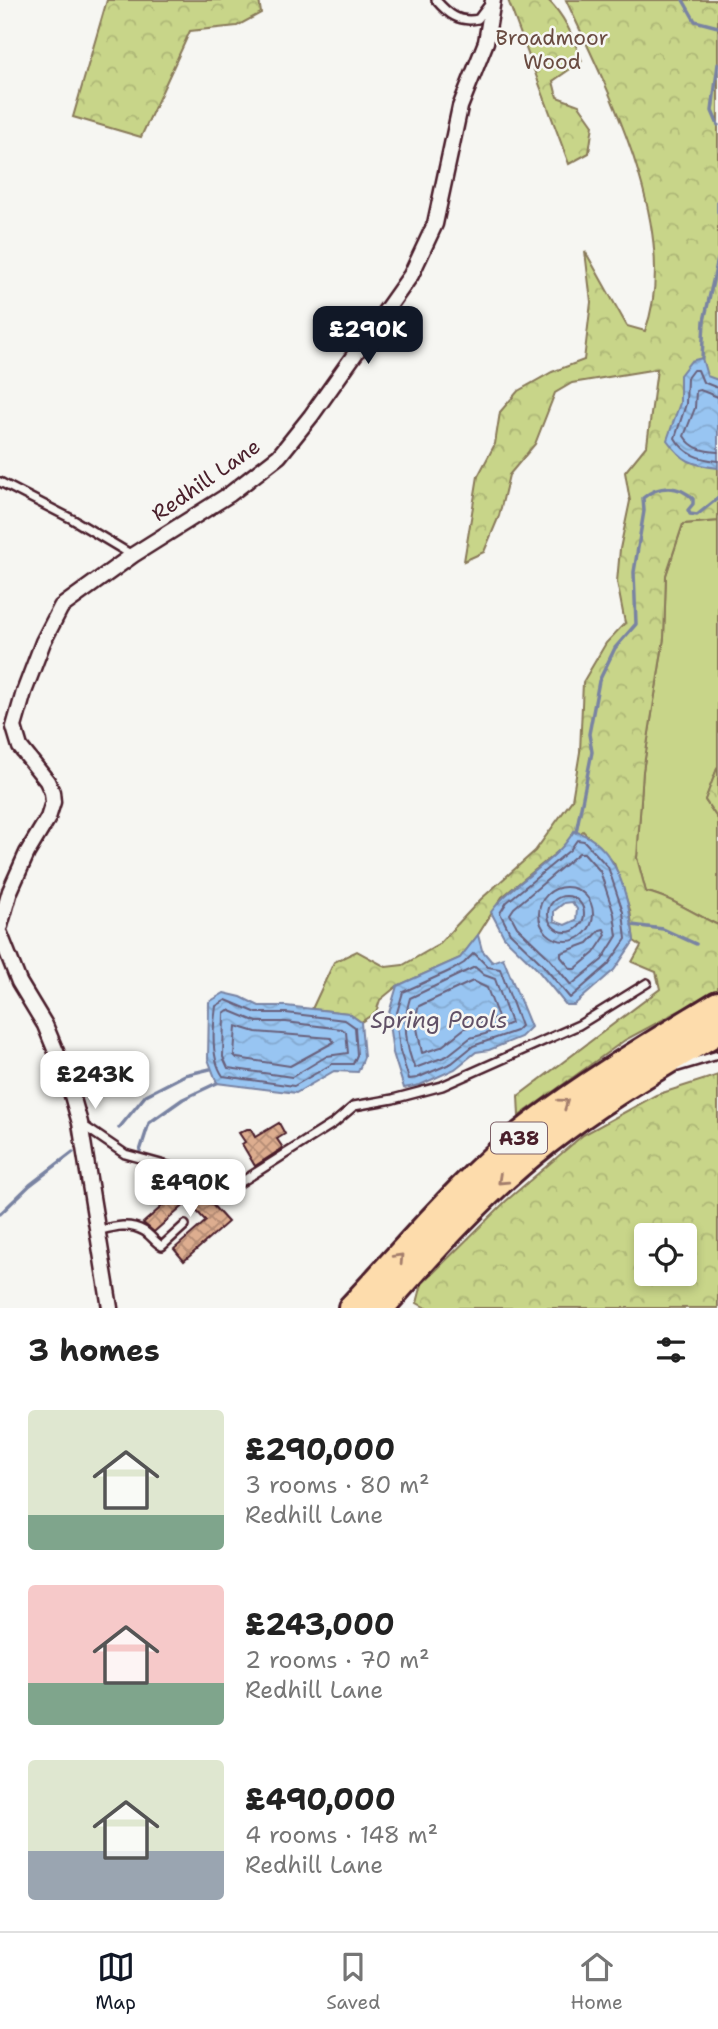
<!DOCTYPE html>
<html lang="en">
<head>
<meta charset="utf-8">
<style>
	:root { --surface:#fff; --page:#f2f2f2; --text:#222; --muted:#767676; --line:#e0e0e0; --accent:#111827 }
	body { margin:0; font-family:"Shantell Sans",sans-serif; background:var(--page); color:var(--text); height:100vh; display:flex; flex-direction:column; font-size:26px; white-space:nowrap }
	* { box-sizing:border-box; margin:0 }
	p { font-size:23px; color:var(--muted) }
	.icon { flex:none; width:38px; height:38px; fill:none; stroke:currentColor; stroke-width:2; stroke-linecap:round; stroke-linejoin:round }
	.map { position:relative; height:1308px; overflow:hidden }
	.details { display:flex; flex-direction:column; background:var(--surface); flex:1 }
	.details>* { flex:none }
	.controls { position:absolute; left:634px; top:1223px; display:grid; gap:14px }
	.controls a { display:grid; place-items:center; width:63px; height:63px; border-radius:7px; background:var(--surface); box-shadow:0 4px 10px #0003; font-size:35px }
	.price { position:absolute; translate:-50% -60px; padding:0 16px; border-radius:14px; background:#fff; color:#222; font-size:23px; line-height:46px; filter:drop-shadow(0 2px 4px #0008) }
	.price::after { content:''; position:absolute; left:50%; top:42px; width:21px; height:16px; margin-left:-10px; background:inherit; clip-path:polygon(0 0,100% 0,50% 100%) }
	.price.current { background:var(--accent); color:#fff }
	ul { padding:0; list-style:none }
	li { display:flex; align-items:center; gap:21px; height:175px; padding:0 28px }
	li span { display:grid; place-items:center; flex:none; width:196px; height:140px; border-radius:7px; color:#555 }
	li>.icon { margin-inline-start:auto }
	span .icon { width:84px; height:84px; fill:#fffc; stroke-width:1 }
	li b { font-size:30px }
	h2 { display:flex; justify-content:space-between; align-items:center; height:84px; padding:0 28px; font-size:30px }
	.dock { display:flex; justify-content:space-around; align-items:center; height:98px; border-top:2px solid var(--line); background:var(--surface); font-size:19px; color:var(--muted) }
	.dock a { display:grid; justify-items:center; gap:4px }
	.dock .current { color:var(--accent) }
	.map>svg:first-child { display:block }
</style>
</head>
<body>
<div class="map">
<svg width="718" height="1308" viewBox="0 0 718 1308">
	<defs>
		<pattern id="forest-crowns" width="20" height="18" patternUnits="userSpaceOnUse" patternTransform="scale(1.75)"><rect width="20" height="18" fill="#c8d589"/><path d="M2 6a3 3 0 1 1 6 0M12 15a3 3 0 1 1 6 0" fill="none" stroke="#adb676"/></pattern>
		<pattern id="water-waves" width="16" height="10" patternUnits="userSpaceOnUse" patternTransform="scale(1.75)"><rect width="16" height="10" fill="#98c5f2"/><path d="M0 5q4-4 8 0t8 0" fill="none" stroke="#84a9d0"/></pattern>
		<pattern id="building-cross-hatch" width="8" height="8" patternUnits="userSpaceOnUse" patternTransform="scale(1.75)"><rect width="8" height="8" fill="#ddad8f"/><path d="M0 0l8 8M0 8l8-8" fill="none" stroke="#b58c75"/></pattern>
	</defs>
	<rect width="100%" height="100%" fill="#f6f6f2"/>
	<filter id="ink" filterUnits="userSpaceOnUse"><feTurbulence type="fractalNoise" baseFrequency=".0143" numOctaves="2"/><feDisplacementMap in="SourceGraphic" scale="14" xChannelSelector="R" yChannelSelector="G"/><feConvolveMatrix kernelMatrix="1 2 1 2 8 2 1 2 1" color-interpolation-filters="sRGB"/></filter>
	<g filter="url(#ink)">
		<path fill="#c8d589" stroke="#897a5a" stroke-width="2" d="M718,521v245l-13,34 13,19v106c-24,-11 -47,-28 -72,-33l-9,-34 6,-87 21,-133 2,-63 17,-51z"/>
		<path fill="url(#forest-crowns)" stroke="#897a5a" stroke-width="2" fill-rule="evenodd" d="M107,0h152l2,13 -24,13 -47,5 -49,106 -68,-20z
			M508,0h40c18,17 25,38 34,61l-29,20 4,16 22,8 14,20 -4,28 -20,11z
			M566,0h152v521l-35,3 -17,51 -2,63 -21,133 -6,87 9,34c25,5 48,22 72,33v65l-93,50 -106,76 -1,-20 142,-107 -4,-17 -24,-10 9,-16 -7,-5 -4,-31 -16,-47 -31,-32 -81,66 -24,38 -18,23 -63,28 -17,14 -4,12 -15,10 -13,-9 -36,-4 22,-47 23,-11 29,16 17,-2 35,-20 43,-46 54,-48 37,-51 8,-48 3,-70 23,-39 19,-20 -8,-41 3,-33 10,-48 -5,-29 22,-27 10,-76 -85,14 -17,10 -20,51 -26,31 -10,41 -15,36 -20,9 14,-85 17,-32 5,-32 18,-21 34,-19 32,-12 7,-58 -6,-51 42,75 18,5c37,-99 -37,-241 -79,-331z
			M718,766v53l-13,-19z
			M718,1075v233h-292l-9,-5 5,-19 84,-83 77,-66 73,-40zM646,1236h38v38h-38z"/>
		<path fill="url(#water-waves)" stroke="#7983a2" stroke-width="2" fill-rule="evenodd" d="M702,358l5,18 11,4v88c-26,-3 -36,-7 -51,-28l13,-37v-28l11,-14z
			M574,831c45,12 55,70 60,110l-20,29 -40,35h-8l-30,-37 -32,-31 -13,-25c23,-32 63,-47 83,-81zM572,902l5,7 -1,11 -11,5 -11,-4v-10l10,-8z
			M478,935l4,15 10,12 11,-4 28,69 -10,10 -32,13 -13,2 -21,17 -35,16 -16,3 -11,-35 -5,-37 9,-30 63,-28z
			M224,993l17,4 18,9h27l62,7 13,9 3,35 -6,15 -24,-1 -38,22 -79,-10 -9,-24 1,-57z"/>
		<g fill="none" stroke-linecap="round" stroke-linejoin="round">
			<path stroke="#69617b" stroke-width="2" d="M718,388l-15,-6 -5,-12h-5l-6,8 -1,26 -11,34c10,17 24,21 43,23
				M718,397l-18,-7 -4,1 -1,17 -11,28c8,13 20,15 34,16
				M577,840l7,1 24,26 15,45 3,27 -18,26 -38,33 -29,-35 -31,-30 -10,-20 7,-11 63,-52z
				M579,853h5l16,18 14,43 3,22 -15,24 -31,25 -23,-28 -31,-30 -7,-13 4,-6z
				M539 914a27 27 0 1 1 54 0a27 27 0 1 1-54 0Z
				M548 914a18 18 0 1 1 36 0a18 18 0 1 1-36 0Z
				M604,929l2,6 -12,18 -19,16h-4l-10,-12v-4l27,-10 12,-13z
				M474,953l14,14 12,2 21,57 -5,5 -43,15 -21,17 -35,15 -8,1 -9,-28 -4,-35 7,-24 51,-23 10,-6z
				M475,967l9,8 11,4 16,44 -26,11 -15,4 -23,18 -32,12c-10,-21 -12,-48 -5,-70z
				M473,981l14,7 11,29 -33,11 -24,19 -19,6 -7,-35 4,-12z
				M226,1000l31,13h29l59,7 10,7 2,28 -4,9h-21l-38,22 -71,-10c-13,-18 -10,-49 -7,-70z
				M228,1010l29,12h29l56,7 4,3 2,21 -21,3 -35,21 -64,-9 -5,-11 1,-44z
				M236,1026l20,6 75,6 3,4 -44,24 -53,-8 -3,-3z"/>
			<path stroke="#7983a2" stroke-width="3.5" d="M683,0l12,21 23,6
				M718,64l-6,47 6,14
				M718,202v10
				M702,358l2,-37 14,-62
				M576,832l16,-80 -3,-18 10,-53 16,-33 21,-24 -2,-52 10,-61 -1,-13c15,-13 36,-14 50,1v5l-5,6 2,4 7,1 21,-17
				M632,925l31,4 33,15
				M119,1128l27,-33 39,-20 25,-6
				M140,1151l9,-28 34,-24 34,-16
				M0,1214l30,-29 43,-33"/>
		</g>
		<path fill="url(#building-cross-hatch)" stroke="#4a1f2b" stroke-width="2" d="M279,1123l6,11 -8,5 6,9 -28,18 -13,-22 3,-2 -6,-9 8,-4h4l4,8z
			M191,1181l37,41 -44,39 -10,-12 32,-28 -18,-19 -34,30 -11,-9z"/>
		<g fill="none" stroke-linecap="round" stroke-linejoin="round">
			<g stroke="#4a1f2b" stroke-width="12">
				<path id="lane" d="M436,0c12,14 23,23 42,19l9,-12
					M0,482l72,37 60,36
					M678,1067l40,-12
					M81,1124l44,30 65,18 21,13 16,6 107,-68 20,-17 39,-7 49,-13 137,-61 68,-42
					M97,1231c16,-4 31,-9 47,0 7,4 10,11 18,15l23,-21"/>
			</g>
			<g stroke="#4a1f2b" stroke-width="19">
				<path id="street" d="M0,926l10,-35 17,-38 21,-35 5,-16 -1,-10 -5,-11 -27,-34 -6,-20 10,-35 19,-50 18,-35 72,-52 97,-61 49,-38 32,-40 100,-141 24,-51 25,-117 26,-65 7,-42
					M0,934l19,48 26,43 22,53 13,45 30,185"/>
			</g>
			<g stroke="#4a1f2b" stroke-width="32">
				<path id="highway" d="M352,1308c59,-63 115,-132 183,-184 58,-44 121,-81 183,-119
					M380,1308c51,-58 106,-120 167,-167 53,-42 113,-76 171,-111"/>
			</g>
			<use href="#lane" stroke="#f6f6f2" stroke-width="7"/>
			<use href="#street" stroke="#f6f6f2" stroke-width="14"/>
			<use href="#highway" stroke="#fddcac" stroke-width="26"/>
		</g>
		<defs><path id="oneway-chevron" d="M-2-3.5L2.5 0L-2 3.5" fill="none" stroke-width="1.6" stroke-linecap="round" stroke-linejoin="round" transform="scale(1.75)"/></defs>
		<g stroke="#a47e6c">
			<use href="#oneway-chevron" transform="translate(564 1103) rotate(-36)"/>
			<use href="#oneway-chevron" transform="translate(502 1180) rotate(137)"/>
			<use href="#oneway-chevron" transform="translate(399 1258) rotate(-47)"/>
		</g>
	</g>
	<g text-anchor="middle" stroke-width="5" stroke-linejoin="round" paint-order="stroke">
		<rect fill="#f6f6f2" stroke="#7e6067" stroke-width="2" x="491" y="1122.5" width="56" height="31" rx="5"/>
		<g font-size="19" font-weight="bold" fill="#4a1f2b">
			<text x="519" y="1145">A38</text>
		</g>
		<g font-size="21" fill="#6a4c42" stroke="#f6f6f2">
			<text x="552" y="45">Broadmoor<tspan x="552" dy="24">Wood</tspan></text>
		</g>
		<g font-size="21" fill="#4a1f2b" stroke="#f6f6f2">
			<text transform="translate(206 480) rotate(-35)" y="7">Redhill Lane</text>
		</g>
		<g font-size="23" font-style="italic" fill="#615167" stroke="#f6f6f2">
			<text x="439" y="1028">Spring Pools</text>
		</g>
	</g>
</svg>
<div class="controls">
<a><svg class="icon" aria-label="locate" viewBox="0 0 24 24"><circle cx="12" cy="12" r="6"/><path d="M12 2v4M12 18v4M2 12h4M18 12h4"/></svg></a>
</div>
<b class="price current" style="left:368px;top:366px">£290K</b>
<b class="price" style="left:95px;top:1111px">£243K</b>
<b class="price" style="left:190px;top:1219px">£490K</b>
</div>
<section class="details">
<h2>3 homes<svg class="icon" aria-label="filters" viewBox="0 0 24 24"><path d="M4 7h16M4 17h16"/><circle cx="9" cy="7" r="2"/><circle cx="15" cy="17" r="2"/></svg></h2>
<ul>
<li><span style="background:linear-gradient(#dfe7d0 75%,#7fa58c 0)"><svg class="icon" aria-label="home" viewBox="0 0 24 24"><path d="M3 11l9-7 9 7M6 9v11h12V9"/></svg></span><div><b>£290,000</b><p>3 rooms · 80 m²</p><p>Redhill Lane</p></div></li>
<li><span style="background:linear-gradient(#f6c9c9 70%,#7fa58c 0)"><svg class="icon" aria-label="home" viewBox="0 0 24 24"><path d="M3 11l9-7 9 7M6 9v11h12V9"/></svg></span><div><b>£243,000</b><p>2 rooms · 70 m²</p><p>Redhill Lane</p></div></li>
<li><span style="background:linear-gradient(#dfe7d0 65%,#9aa5b1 0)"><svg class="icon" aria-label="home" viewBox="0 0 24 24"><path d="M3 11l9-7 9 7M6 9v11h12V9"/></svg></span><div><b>£490,000</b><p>4 rooms · 148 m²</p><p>Redhill Lane</p></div></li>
</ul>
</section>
<nav class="dock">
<a class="current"><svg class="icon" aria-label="map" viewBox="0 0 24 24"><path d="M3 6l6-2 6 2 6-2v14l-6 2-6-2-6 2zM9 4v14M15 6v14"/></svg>Map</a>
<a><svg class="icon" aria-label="saved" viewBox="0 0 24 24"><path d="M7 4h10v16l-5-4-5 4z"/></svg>Saved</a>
<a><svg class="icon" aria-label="home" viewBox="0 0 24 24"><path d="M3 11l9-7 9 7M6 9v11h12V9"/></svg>Home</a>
</nav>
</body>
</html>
